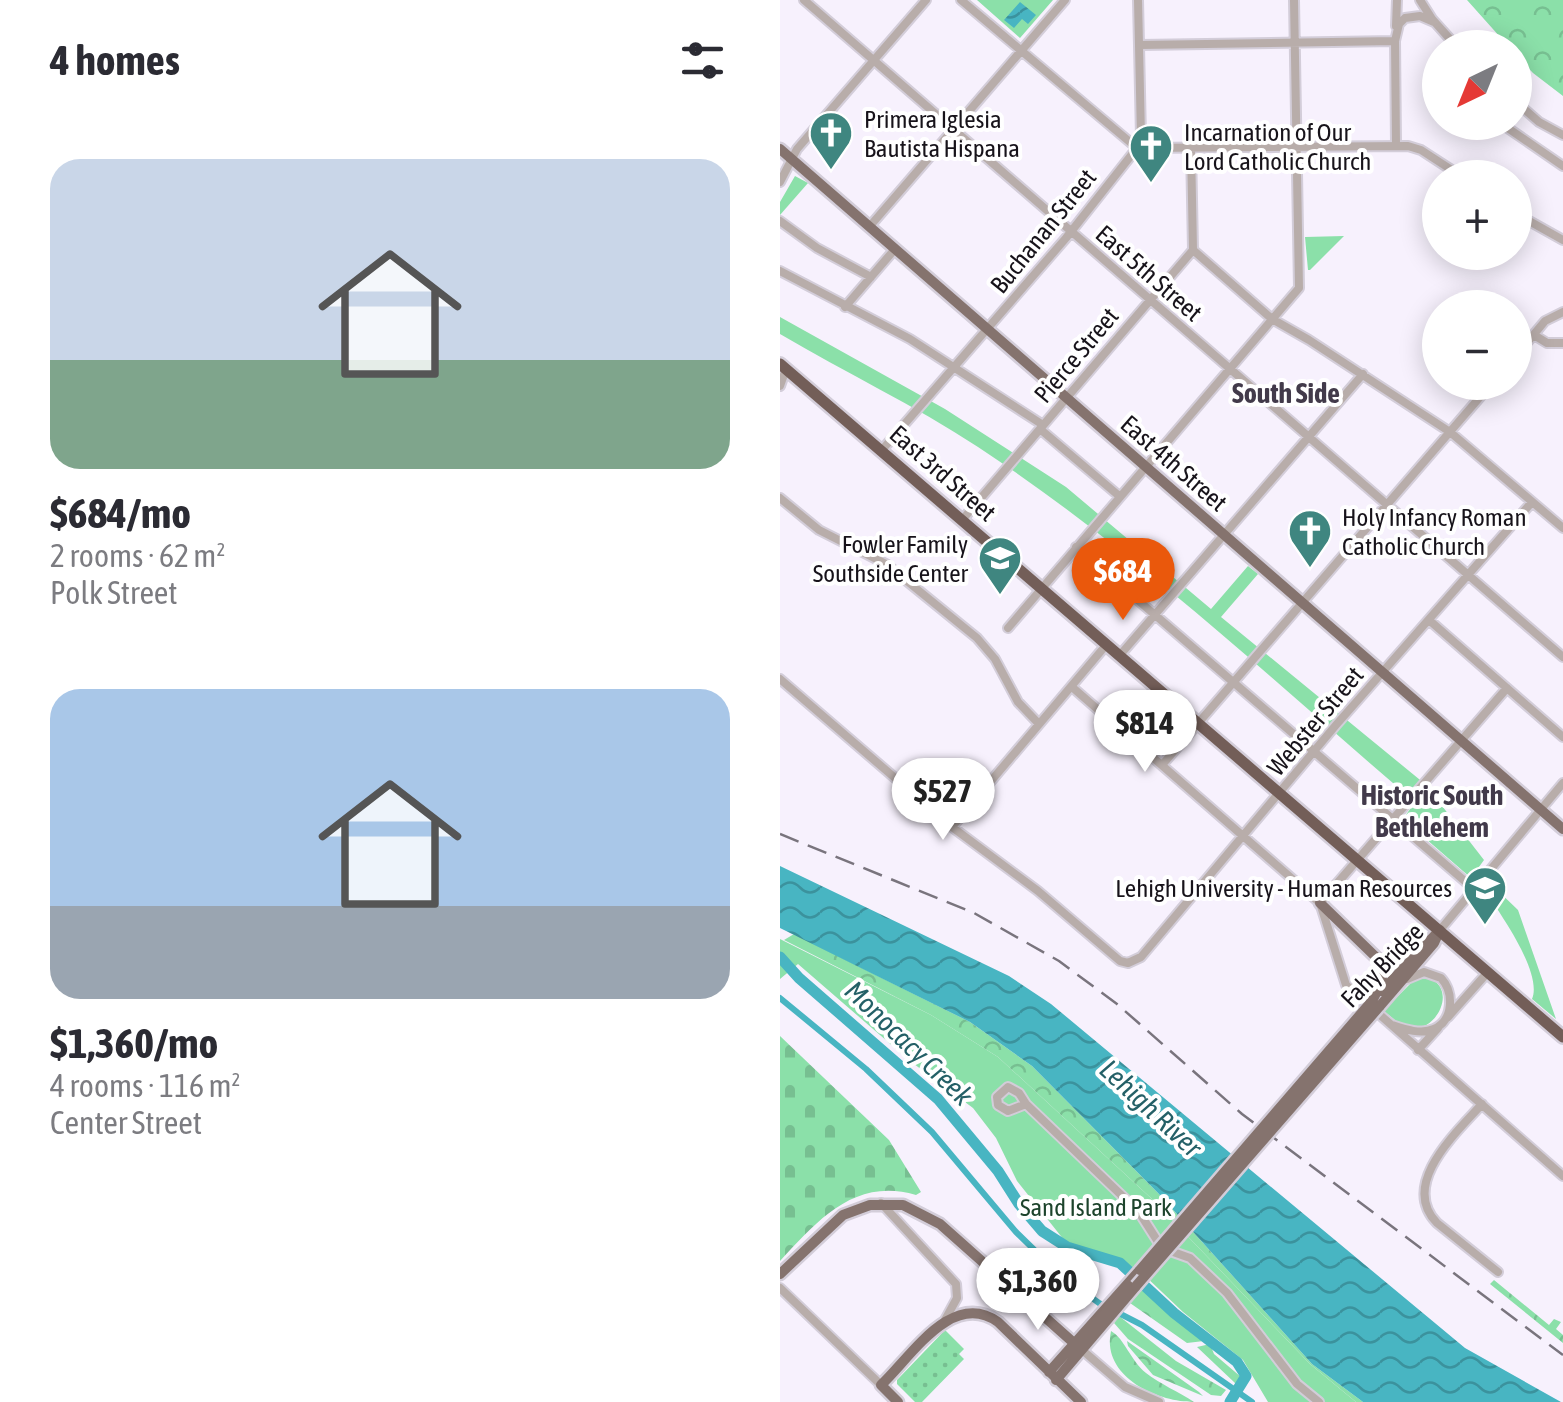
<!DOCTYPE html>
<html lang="en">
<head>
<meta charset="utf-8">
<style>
	:root { --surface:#fff; --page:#f7f7f7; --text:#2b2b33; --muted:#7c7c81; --accent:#ea580c }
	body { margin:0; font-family:"Asap Condensed",sans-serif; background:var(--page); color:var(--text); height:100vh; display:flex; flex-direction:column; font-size:38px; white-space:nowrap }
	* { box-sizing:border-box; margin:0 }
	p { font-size:32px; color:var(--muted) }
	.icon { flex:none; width:55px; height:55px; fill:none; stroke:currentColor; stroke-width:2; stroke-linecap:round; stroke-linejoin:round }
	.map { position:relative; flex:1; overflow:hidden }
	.sheet { display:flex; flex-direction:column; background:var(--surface); width:780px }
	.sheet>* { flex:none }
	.needle { width:65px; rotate:223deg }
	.buttons { position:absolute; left:642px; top:30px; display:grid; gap:20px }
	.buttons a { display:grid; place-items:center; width:110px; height:110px; border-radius:50%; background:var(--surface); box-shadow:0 5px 25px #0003; font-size:50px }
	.price { position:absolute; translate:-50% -85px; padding:0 22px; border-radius:35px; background:#fff; color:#222; font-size:32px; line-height:65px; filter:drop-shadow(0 2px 5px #0008) }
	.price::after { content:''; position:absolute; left:50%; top:60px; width:30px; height:22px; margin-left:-15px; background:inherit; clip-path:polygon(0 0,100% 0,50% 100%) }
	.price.current { background:var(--accent); color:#fff }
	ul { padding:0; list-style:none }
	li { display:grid; align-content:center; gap:20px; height:530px; padding:0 50px }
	li span { display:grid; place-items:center; height:310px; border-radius:30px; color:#555 }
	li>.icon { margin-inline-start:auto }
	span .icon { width:180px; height:180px; fill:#fffc; stroke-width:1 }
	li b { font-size:42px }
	h2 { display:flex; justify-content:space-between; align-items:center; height:120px; padding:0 50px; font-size:42px }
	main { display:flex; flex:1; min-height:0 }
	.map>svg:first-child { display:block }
</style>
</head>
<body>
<main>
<section class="sheet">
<h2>4 homes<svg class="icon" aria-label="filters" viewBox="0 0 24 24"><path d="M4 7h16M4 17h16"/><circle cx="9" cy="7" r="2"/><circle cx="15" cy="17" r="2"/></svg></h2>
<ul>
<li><span style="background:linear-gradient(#c9d6e8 65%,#7fa58c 0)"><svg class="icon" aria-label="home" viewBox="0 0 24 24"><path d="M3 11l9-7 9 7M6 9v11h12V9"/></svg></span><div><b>$684/mo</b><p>2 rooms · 62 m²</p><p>Polk Street</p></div></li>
<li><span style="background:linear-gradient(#a9c7e8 70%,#9aa5b1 0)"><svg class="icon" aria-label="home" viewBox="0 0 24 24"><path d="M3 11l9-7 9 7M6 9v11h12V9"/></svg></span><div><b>$1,360/mo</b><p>4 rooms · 116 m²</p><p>Center Street</p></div></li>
</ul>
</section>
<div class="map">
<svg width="783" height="1402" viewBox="0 0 783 1402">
	<defs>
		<pattern id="forest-crowns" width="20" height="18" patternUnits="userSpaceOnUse" patternTransform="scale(2.5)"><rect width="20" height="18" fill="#8be0a9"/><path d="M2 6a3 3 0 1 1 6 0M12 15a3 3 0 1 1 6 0" fill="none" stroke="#77bf91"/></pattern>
		<pattern id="cemetery-stones" width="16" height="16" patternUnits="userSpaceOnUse" patternTransform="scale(2.5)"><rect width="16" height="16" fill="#8be0a9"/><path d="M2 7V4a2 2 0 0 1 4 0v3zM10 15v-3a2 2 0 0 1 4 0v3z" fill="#77bf91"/></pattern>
		<pattern id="garden-dots" width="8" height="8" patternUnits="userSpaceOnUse" patternTransform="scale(2.5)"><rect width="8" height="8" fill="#8be0a9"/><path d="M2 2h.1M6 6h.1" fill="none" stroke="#77bf91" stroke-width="1.8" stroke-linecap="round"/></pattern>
		<pattern id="water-waves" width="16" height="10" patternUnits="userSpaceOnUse" patternTransform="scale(2.5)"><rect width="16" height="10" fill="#48b5c2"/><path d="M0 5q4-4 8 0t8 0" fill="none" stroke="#3b929d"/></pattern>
	</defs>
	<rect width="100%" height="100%" fill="#f7f1fd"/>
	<path fill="#8be0a9" d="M197,0h76l-33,38z
		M15,176l13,7 -28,32v-13z
		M564,236l-34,34h-2l-3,-33z
		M0,317l165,92 121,78 145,122 37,-43 10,8 -37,43 204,167 59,76 -13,18 -68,-59 12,-17c-142,-121 -280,-252 -437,-355 -64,-42 -132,-74 -198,-113z
		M711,884l27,26 38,109 -24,-20c11,-26 -32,-86 -47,-108z
		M0,939l151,76 67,42 154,142 158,165 46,38h-32l-5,-3 -4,3h-47l-25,-42 -60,-48 -41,-39 -25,-13 -49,-15 -51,-64 -21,-43 -23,-30 -63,-47 -112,-97 -18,15z
		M640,977c43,2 18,63 -16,49 -7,-3 -14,-11 -21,-15l29,-29z"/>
	<path fill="url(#forest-crowns)" d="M687,0h96v96l-30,-23 -18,-19v-6l-6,-1z
		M14,934l176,88 62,44 126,127 154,171 51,38h-7l-46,-38 -158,-165 -154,-142 -67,-42 -147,-75z
		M714,1280l55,45 5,-6 7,3 -5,7 7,6v8l-73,-59z
		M363,1289l31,30 30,22 -17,2 -57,-40z
		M339,1316l57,45 50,29 -5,6 -10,-1 -83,-56 -14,-16z
		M331,1331c14,8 19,29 35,42 14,11 33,19 48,29 -38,0 -93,-26 -83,-71z
		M347,1341l72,51 4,4 -50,-21 -25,-29z
		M430,1344l4,10 27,23 -6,12v-6l-38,-36z"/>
	<path fill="url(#cemetery-stones)" d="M0,1036l109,104 32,52 -5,3c-61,-18 -98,25 -136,66z"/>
	<path fill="url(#garden-dots)" d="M165,1330l19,19 -5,5 5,5 -42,43h-7l-18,-18v-4z"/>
	<path fill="url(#water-waves)" d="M240,2l16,13 -8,9 -6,-5 -8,9 -10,-8z
		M0,866l229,110 42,28 414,344 96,54h-198l-51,-38 -154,-171 -126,-127 -62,-44 -190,-94z"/>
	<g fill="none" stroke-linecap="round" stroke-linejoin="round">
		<path stroke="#48b5c2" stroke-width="6" d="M0,998l86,71 66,63 84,100 43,42 40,29 43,22 110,77"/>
		<path stroke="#48b5c2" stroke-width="11" d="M0,957l19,21 139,121 60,72 21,33 23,27 25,16 53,16 54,50 63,49 9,14 -16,26"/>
		<g stroke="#d3cdd9" stroke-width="12">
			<path id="minor" d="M24,0l759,657
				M181,0l176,148 271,-2 13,4 43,28
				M640,0l12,19 26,29
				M616,26l1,-26
				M615,40l1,105
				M360,45l255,-4 4,-17 6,-6 15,-2 14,6
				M735,101l24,21 24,13
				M719,122l64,44
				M0,182l17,-33 129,-149
				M735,213l48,27
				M0,221l37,27 54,29
				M90,226l195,-226
				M413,250l79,69 37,21 141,92 113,96
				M0,271l130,68 133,86
				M65,307l50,-58
				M754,335l13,8h16
				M735,357l30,-36 18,-9
				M0,386l6,-17
				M260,429l78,66
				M102,450l184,-212 71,-90 4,-11 -3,-137
				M0,498l39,32 67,34 91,74 18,21 23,43 21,22
				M183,519l230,-269 -2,-102
				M296,547l398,342
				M649,620l134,117
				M228,628l291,-340 -5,-288
				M340,655l243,-281
				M0,679l172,148 86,64 82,70 8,2 13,-6 195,-232 196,-223
				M292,687l248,216 26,82 217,191
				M382,765l331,-383
				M172,827l155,-183
				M540,903l187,-215
				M660,930l123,-147
				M668,1017l40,-45
				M612,1025c12,4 29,10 42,4 20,-9 20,-37 7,-51l-17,-6 -17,7
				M638,1050l20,-22
				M246,1104l-18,7 -10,-6 -1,-8 11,-10 11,6 7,11 113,108 23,36 28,10 37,35 70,91 22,18
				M702,1104c-25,28 -83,80 -45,119l61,49
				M101,1203l75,81 1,14 -12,22
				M0,1288l101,97
				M301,1349l44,38 34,15"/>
		</g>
		<g stroke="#d3cdd9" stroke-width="15">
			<path id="major" d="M0,149l783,680
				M540,903l61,59 1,20 -10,19
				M602,991l57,-60
				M599,1007l55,-64 6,-13
				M0,1274l63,-59 27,-10h33l37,19 135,120
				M269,1372l91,-102
				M276,1380l80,-94
				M118,1402l-17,-17c30,-28 71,-96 117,-63l83,80"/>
		</g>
		<g stroke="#d3cdd9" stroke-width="16">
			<path id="highway" d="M0,364l783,673"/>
		</g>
		<use href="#minor" stroke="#b8adaa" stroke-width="8"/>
		<use href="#major" stroke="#85736e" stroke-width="10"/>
		<use href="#highway" stroke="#735e58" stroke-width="11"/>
		<path stroke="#79747d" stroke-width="2.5" stroke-dasharray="20 10" stroke-linecap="butt" d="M0,834l194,79 85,48 58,43 125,110 321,241"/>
		<g stroke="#d3cdd9" stroke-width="15" stroke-linecap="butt">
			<path id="major-bridge" d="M360,1270l232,-269
				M356,1286l243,-279"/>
		</g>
		<use href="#major-bridge" stroke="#85736e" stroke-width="10"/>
	</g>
	<defs>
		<g id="church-pin" transform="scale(2.25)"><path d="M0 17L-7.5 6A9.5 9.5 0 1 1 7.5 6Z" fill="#3f8680" stroke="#fff"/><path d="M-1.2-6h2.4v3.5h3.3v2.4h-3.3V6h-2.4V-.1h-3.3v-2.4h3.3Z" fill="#fff"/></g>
		<g id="university-pin" transform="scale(2.25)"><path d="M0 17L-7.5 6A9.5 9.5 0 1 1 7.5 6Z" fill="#3f8680" stroke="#fff"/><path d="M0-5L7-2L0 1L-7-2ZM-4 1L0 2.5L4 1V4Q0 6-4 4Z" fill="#fff"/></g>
	</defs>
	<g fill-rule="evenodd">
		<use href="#church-pin" x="51" y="133"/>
		<use href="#church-pin" x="371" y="146"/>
		<use href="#church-pin" x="530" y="531"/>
		<use href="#university-pin" x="220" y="558"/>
		<use href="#university-pin" x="705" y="888"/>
	</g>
	<g text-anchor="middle" stroke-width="8" stroke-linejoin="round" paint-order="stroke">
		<g font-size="25" fill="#17131a" stroke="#fff" text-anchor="start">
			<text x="84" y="128">Primera Iglesia<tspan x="84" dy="29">Bautista Hispana</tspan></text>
			<text x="404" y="141">Incarnation of Our<tspan x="404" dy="29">Lord Catholic Church</tspan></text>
			<text x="562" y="526">Holy Infancy Roman<tspan x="562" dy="29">Catholic Church</tspan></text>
			<text x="188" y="553" text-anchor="end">Fowler Family<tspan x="188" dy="29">Southside Center</tspan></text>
			<text x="672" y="897" text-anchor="end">Lehigh University - Human Resources</text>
		</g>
		<g font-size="25" fill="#17131a" stroke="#fff">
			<text transform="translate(263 231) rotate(-51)" y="9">Buchanan Street</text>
			<text transform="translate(369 273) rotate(41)" y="9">East 5th Street</text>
			<text transform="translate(296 355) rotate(-50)" y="9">Pierce Street</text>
			<text transform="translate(394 463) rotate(41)" y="9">East 4th Street</text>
			<text transform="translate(163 473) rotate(41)" y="9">East 3rd Street</text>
			<text transform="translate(535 721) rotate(-50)" y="9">Webster Street</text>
			<text transform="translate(602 965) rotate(-46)" y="9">Fahy Bridge</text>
		</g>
		<g font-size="25" fill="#1d442c" stroke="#fff">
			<text x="316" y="1216">Sand Island Park</text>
		</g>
		<g font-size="28" font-weight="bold" fill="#423a4a" stroke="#fff">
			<text x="506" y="403">South Side</text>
			<text x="652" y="805">Historic South<tspan x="652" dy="32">Bethlehem</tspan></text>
		</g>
		<g font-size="28" font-style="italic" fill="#246067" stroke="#fff">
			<text transform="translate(129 1043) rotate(44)" y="10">Monocacy Creek</text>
			<text transform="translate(371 1108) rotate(43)" y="10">Lehigh River</text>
		</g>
	</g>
</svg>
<div class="buttons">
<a><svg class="needle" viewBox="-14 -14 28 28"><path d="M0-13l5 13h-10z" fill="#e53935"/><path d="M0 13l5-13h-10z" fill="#7c7c81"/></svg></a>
<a>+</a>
<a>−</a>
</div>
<b class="price current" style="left:343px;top:623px">$684</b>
<b class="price" style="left:365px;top:775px">$814</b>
<b class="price" style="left:163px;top:843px">$527</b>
<b class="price" style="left:258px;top:1333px">$1,360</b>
</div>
</main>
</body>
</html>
